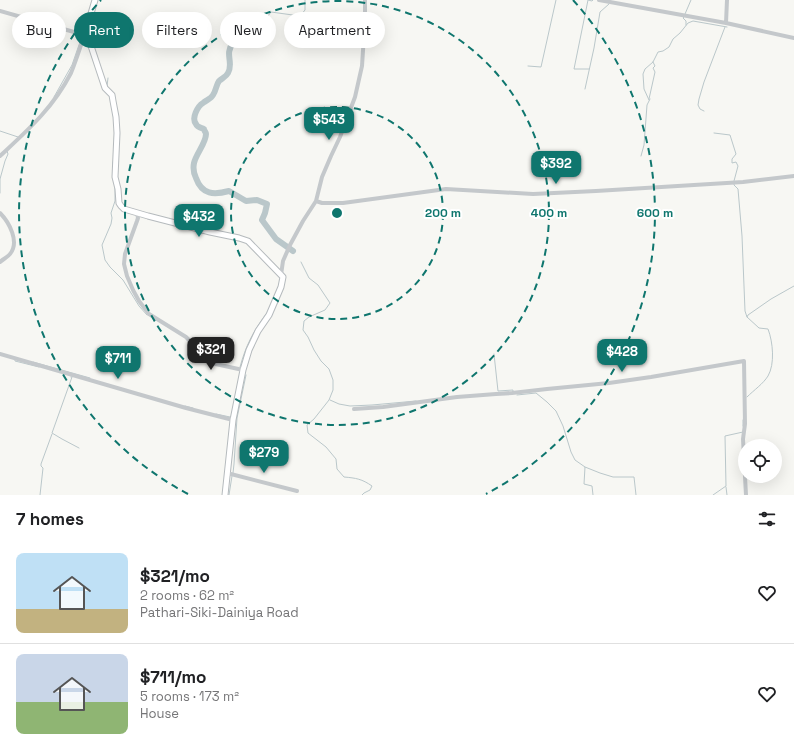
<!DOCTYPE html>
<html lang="en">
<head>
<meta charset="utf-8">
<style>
	:root { --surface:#fff; --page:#f6f6f6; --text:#202124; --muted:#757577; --line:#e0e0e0; --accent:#0f766e }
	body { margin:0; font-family:"Space Grotesk",sans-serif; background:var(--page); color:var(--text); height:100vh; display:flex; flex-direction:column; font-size:15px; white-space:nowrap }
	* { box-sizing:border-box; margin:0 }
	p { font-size:13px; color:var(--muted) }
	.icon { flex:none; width:22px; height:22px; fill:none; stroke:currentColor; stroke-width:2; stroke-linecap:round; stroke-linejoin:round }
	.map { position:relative; height:495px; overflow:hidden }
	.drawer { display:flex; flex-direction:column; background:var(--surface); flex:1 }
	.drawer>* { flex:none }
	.banner { position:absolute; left:12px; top:12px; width:400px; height:36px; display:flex; gap:8px }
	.buttons { position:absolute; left:738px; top:439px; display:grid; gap:8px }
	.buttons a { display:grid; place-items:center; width:44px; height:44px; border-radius:50%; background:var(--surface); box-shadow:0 4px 16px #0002; font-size:20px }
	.price { position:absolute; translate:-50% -34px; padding:0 9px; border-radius:8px; background:var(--accent); color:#fff; font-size:13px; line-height:26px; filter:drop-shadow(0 1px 2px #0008) }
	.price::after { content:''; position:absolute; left:50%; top:24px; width:12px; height:9px; margin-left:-6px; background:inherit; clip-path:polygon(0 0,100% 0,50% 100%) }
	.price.current { background:#222; color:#fff }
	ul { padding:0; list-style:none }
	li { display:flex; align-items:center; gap:12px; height:100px; padding:0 16px }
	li+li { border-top:1px solid var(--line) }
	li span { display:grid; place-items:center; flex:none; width:112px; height:80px; border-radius:8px; color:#555 }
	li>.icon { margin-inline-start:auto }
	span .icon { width:48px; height:48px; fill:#fffc; stroke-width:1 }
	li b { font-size:17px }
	h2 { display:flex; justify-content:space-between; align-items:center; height:48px; padding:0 16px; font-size:17px }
	.tag { padding:0 14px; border-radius:18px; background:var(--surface); box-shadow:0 4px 16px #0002; font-size:14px; line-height:36px }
	.tag.current { background:var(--accent); color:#fff }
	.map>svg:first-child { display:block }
</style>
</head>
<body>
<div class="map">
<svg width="794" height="495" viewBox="0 0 794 495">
	<rect width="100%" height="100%" fill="#f7f7f3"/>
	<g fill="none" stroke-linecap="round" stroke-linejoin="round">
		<path stroke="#bac7ca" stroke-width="1" d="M685,14l6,-14
			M684,17l-1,1 3,3v4
			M265,20l6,-8 29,4 5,-6v-10
			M83,31l2,-4
			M528,66l13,1 15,-67
			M589,69h-15l14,-69 4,1 1,-1
			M107,86l1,-8
			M585,89l9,-41 6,-36 9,-8
			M109,95l2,6
			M54,97l18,-32 8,-23
			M649,99l6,-27 -2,-4 2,-2 -2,-4
			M649,100l-5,-11 -1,-15 2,-5 8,-7 5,-10 5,-1 6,-4 4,-8 7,-6 8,-10 5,-2 34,6
			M704,111l-4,-2 -2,-4 1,-6 5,-17 21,-55
			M0,131l18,6
			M714,133l16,2 6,19 -4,5v4l4,-1 2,4 -4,15
			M641,156l3,-11 3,-40 3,-6
			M113,173v-11
			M734,184v1l4,4 4,47 3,75 2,6
			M115,188v13l-4,12 1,5 -1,6 -9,21 3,15 5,7 13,13 16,26 8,9
			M0,193v-14l5,-18 3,-7 -1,-3
			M301,262l8,16 9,7 12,18 -5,7 -16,7 -5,4 -1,9 5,7 6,13 7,11 8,8 4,11v10l-4,10 -15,19 -7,6 1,8 18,14 10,12 1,10 7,8c12,1 18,2 28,9l-2,4 -6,3 -2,2
			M494,354l4,37 15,-1v1
			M15,359v2l24,6
			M33,362l57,16
			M240,367c6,-22 13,-35 26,-53
			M71,377h1l-20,56 10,6 17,9
			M517,395l19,-2 11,9 9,9 7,15 8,26 4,8 10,7 -1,17 8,2 1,9
			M747,397c7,-7 16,-13 21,-21 7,-12 5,-34 0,-47l-9,-1 -12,-11 1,-2 23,-16 23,-13
			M330,400l9,4 11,2 22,-1 44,-4
			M185,406l8,2
			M216,414l14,3
			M743,426v-6
			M585,467l15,6 13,4h21l2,18
			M233,473l1,-9 3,-46 9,-43
			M726,487l1,8
			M40,495l3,-27 -2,-2v-2l11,-30
			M229,495l3,-19
			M713,495l13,-9 -1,-50 18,-4"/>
		<path stroke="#bac7ca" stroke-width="6" d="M264,21c-2,4 -4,8 -6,13 -3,7 -1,9 -11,10l-6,-6c-4,1 -5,2 -8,5 -9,11 1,20 -5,30 -2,4 -6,5 -9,8 -3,4 -3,10 -6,14 -2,4 -7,5 -10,8 -5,3 -12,15 -7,21 1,3 5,4 8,5 0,2 2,3 2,5 0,9 -10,20 -12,29 -1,5 0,11 2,15 6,17 18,17 33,13l17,10 11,-1 10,4 -2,9 -3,7 14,19 17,12"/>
		<g stroke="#b5babd" stroke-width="7">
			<path id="major" d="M95,0l-8,27v7l18,54 7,7 1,6 3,16 1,16 -2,44 3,12 1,14 2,3 3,3 24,7 62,16 29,6 9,3 35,36 -2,10 -12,28 -11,16 -9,19 -6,20 -10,50 -8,75"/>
		</g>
		<path stroke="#c4c8cb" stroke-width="4" d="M599,0l127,23 68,15
			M0,11l74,21 7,2h6l-3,2c-4,12 -8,25 -13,37 -18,35 -43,57 -71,83
			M726,23l1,-23
			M316,201l6,2h21l103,-14 87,5 63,-3 147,-9 51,-6
			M0,213c9,9 20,29 10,41 -2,3 -7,5 -10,8
			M137,213l1,5 -1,3 -12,33 -1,10 3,12 6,14 6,11 10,13 37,23 25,26 32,7
			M281,275l2,-14 7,-16 13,-24 13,-20 6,-24 9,-21 9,-19 15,-40 7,-31 3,-47v-19
			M0,354l186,54 47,12
			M354,409l29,-2 74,-10 39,-3 16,-1 35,-4 62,-6 42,-6 93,-16 1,63 -2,15 3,56
			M227,473l70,18"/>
		<use href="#major" stroke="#fff" stroke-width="5"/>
	</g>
	<g fill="none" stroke="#0f766e" stroke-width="2" stroke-dasharray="7 5">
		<circle cx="337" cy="213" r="106"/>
		<circle cx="337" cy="213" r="212"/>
		<path d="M188 494A318 318 0 0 1 101 0M573 0A318 318 0 0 1 486 494"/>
	</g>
	<circle cx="337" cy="213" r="6" fill="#0f766e" stroke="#fff" stroke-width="2"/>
	<g font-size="12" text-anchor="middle" font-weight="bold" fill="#0f766e" stroke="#fff" stroke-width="4" stroke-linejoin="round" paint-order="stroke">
		<text x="443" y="217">200 m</text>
		<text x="549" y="217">400 m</text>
		<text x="655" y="217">600 m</text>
	</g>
</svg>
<div class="buttons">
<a><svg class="icon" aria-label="locate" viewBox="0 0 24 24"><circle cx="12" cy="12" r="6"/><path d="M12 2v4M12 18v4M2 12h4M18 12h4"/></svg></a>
</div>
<b class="price" style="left:329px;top:141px">$543</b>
<b class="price" style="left:556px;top:185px">$392</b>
<b class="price" style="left:199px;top:238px">$432</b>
<b class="price current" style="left:211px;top:371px">$321</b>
<b class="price" style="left:622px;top:373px">$428</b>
<b class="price" style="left:118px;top:380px">$711</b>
<b class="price" style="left:264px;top:474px">$279</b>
<div class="banner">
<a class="tag">Buy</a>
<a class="tag current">Rent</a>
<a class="tag">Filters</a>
<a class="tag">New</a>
<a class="tag">Apartment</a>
</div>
</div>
<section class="drawer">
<h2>7 homes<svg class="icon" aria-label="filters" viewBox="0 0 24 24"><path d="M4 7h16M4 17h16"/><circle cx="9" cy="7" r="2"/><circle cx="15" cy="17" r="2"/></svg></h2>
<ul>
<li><span style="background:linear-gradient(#bfe0f5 70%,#c2b280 0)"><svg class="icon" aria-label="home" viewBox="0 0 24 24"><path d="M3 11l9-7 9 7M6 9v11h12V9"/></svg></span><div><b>$321/mo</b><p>2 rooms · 62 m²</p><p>Pathari-Siki-Dainiya Road</p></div><svg class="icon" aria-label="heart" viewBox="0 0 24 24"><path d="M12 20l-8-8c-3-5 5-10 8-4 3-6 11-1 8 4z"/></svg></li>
<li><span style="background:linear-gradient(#c9d6e8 60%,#8fb573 0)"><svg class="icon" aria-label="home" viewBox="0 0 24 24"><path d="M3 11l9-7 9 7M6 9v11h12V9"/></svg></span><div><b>$711/mo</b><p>5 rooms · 173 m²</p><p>House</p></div><svg class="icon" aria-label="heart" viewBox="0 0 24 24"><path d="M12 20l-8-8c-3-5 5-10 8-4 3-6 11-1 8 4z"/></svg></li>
</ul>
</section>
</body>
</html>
